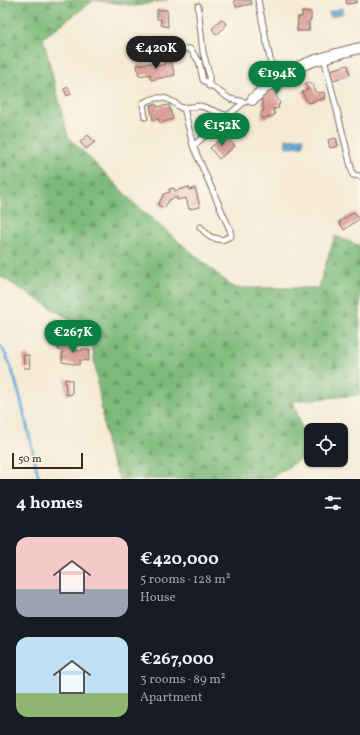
<!DOCTYPE html>
<html lang="en">
<head>
<meta charset="utf-8">
<style>
	:root { --surface:#171b24; --page:#242831; --text:#f1f3f6; --muted:#9ea1a6; --accent:#0b8043 }
	body { margin:0; font-family:Vollkorn,serif; background:var(--page); color:var(--text); height:100vh; display:flex; flex-direction:column; font-size:15px; white-space:nowrap }
	* { box-sizing:border-box; margin:0 }
	p { font-size:13px; color:var(--muted) }
	.icon { flex:none; width:22px; height:22px; fill:none; stroke:currentColor; stroke-width:2; stroke-linecap:round; stroke-linejoin:round }
	.map { position:relative; height:479px; overflow:hidden }
	.drawer { display:flex; flex-direction:column; background:var(--surface); flex:1 }
	.drawer>* { flex:none }
	.tools { position:absolute; left:304px; top:423px; display:grid; gap:8px }
	.tools a { display:grid; place-items:center; width:44px; height:44px; border-radius:8px; background:var(--surface); box-shadow:0 1px 3px #0004; font-size:20px }
	.scale { position:absolute; left:12px; bottom:10px; width:71px; box-sizing:border-box; padding-left:4px; border:2px solid #3b2a1e; border-top:0; font-size:11px; line-height:14px; white-space:nowrap; color:#3b2a1e; -webkit-text-stroke:3px #fbf7ec; paint-order:stroke }
	.price { position:absolute; translate:-50% -34px; padding:0 9px; border-radius:14px; background:var(--accent); color:#fff; font-size:13px; line-height:26px; filter:drop-shadow(0 1px 2px #0008) }
	.price::after { content:''; position:absolute; left:50%; top:24px; width:12px; height:9px; margin-left:-6px; background:inherit; clip-path:polygon(0 0,100% 0,50% 100%) }
	.price.selected { background:#222; color:#fff }
	ul { padding:0; list-style:none }
	li { display:flex; align-items:center; gap:12px; height:100px; padding:0 16px }
	li span { display:grid; place-items:center; flex:none; width:112px; height:80px; border-radius:12px; color:#555 }
	li>.icon { margin-inline-start:auto }
	span .icon { width:48px; height:48px; fill:#fffc; stroke-width:1 }
	li b { font-size:17px }
	h2 { display:flex; justify-content:space-between; align-items:center; height:48px; padding:0 16px; font-size:17px }
	.map>svg:first-child { display:block }
</style>
</head>
<body>
<div class="map">
<svg width="360" height="479" viewBox="0 0 360 479">
	<defs>
		<pattern id="forest-firs" width="22" height="20" patternUnits="userSpaceOnUse"><rect width="22" height="20" fill="#7dba7a"/><path d="M5 1l3.5 6h-7zM16 11l3.5 6h-7z" fill="#689763"/></pattern>
		<pattern id="water-rules" width="6" height="5" patternUnits="userSpaceOnUse"><rect width="6" height="5" fill="#65acdb"/><path d="M0 2.5h6" fill="none" stroke="#548cb1"/></pattern>
		<pattern id="building-hatch" width="6" height="6" patternUnits="userSpaceOnUse"><rect width="6" height="6" fill="#e1a19c"/><path d="M-1 1l2-2M0 6l6-6M5 7l2-2" fill="none" stroke="#b8837f"/></pattern>
	</defs>
	<rect width="100%" height="100%" fill="#fbf7ec"/>
	<filter id="ink" filterUnits="userSpaceOnUse"><feTurbulence type="fractalNoise" baseFrequency=".025" numOctaves="2"/><feDisplacementMap in="SourceGraphic" scale="8" xChannelSelector="R" yChannelSelector="G"/><feConvolveMatrix kernelMatrix="1 2 1 2 8 2 1 2 1" color-interpolation-filters="sRGB"/></filter>
	<filter id="wash" filterUnits="userSpaceOnUse"><feTurbulence type="fractalNoise" baseFrequency=".012" numOctaves="4" result="noise"/><feDisplacementMap in="SourceGraphic" scale="16" xChannelSelector="R" yChannelSelector="G"/><feGaussianBlur stdDeviation="0.9" result="paint"/><feColorMatrix in="noise" values="0 0 0 0 0 0 0 0 0 0 0 0 0 0 0 0 0 1.4 0 .05"/><feComposite in="paint" operator="in"/></filter>
	<g filter="url(#wash)">
		<rect width="100%" height="100%" fill="#f5ebd5"/>
		<path fill="url(#forest-firs)" stroke="#5c724c" d="M0,0h167l-31,6 -42,-6 -51,38 25,98 71,72 95,80h84l17,-52 25,10v149l-67,6 17,52 -41,26h-150l-11,-27 -18,-120 -90,-56z"/>
		<path fill="url(#water-rules)" stroke="#506b7c" d="M342,8l1,5 -13,4 -1,-5z
			M303,138v8l-17,1v-8z"/>
		<g fill="none" stroke-linecap="round" stroke-linejoin="round">
			<path stroke="#65acdb" stroke-width="3" d="M0,346c16,17 32,105 39,133"/>
		</g>
		<g id="blocks">
			<path fill="url(#building-hatch)" d="M234,0h17l1,4 -16,3z
				M346,0h11v2l-10,2z
				M157,10h10l1,17 -7,-2v-6h-4z
				M302,12h9v8h-2v11h-12l1,-14h4z
				M221,19l6,5 -10,11 -5,-6z
				M164,62h7l4,13 -24,5 -1,-6 -11,2 -2,-11 18,-2v3l9,-1z
				M348,65l2,10 -17,5 -3,-10z
				M302,67l3,6 -10,5 2,2 -15,7 -7,6 5,11 -2,1 1,3 -6,1 2,6 -13,4 -1,-7 3,-1 -3,-15z
				M308,82l6,4v5l4,2 6,-1 1,6 -16,5 -2,-1 -5,-10 6,-3 -3,-5z
				M68,87l3,7 -4,2 -3,-7z
				M156,104l1,3 12,-2 4,14 -13,4 -1,-4 -6,1 -3,-15z
				M88,135l7,7 -9,7 -6,-7z
				M225,135l10,11 -16,13 -9,-11z
				M336,138l2,8 -8,2 -2,-8z
				M189,187l1,3 5,-2 5,19 -11,2 -3,-11 -9,2v-3l-8,3 -5,8 -6,-3 6,-11 6,-2 -1,-3 5,-1 1,3z
				M354,212l5,7 -15,11 -5,-8z
				M59,341l14,2 -1,7 10,1v-2l8,1 -2,11 -8,-1 -1,5 -17,-3 1,-11 -5,-1z
				M23,355h6l1,13h-6z
				M65,379l7,1v14l-6,1z"/>
		</g>
	</g>
	<g filter="url(#ink)">
		<use href="#blocks" fill-opacity="0" stroke="#7c6e5e" stroke-width="1"/>
		<g fill="none" stroke-linecap="round" stroke-linejoin="round">
			<g stroke="#7c6e5e" stroke-width="7">
				<path id="service" d="M258,0l13,64 7,14
					M198,6l5,46 6,22v12
					M168,48l22,1 9,12 4,19 27,19 15,3
					M324,58l29,117 7,1
					M184,108l9,38
					M145,117l-2,-14c16,-8 24,-7 38,5l20,-2 27,10
					M200,227l10,10 12,3 9,-4 -1,-6 -37,-84 51,-44"/>
			</g>
			<g stroke="#7c6e5e" stroke-width="12">
				<path id="minor" d="M252,100c33,-34 64,-41 108,-52"/>
			</g>
			<use href="#service" stroke="#fff" stroke-width="5"/>
			<use href="#minor" stroke="#fff" stroke-width="10"/>
		</g>
	</g>
</svg>
<div class="tools">
<a><svg class="icon" aria-label="locate" viewBox="0 0 24 24"><circle cx="12" cy="12" r="6"/><path d="M12 2v4M12 18v4M2 12h4M18 12h4"/></svg></a>
</div>
<div class="scale">50 m</div>
<b class="price selected" style="left:156px;top:70px">€420K</b>
<b class="price" style="left:277px;top:95px">€194K</b>
<b class="price" style="left:222px;top:147px">€152K</b>
<b class="price" style="left:73px;top:354px">€267K</b>
</div>
<section class="drawer">
<h2>4 homes<svg class="icon" aria-label="filters" viewBox="0 0 24 24"><path d="M4 7h16M4 17h16"/><circle cx="9" cy="7" r="2"/><circle cx="15" cy="17" r="2"/></svg></h2>
<ul>
<li><span style="background:linear-gradient(#f6c9c9 65%,#9aa5b1 0)"><svg class="icon" aria-label="home" viewBox="0 0 24 24"><path d="M3 11l9-7 9 7M6 9v11h12V9"/></svg></span><div><b>€420,000</b><p>5 rooms · 128 m²</p><p>House</p></div></li>
<li><span style="background:linear-gradient(#bfe0f5 70%,#8fb573 0)"><svg class="icon" aria-label="home" viewBox="0 0 24 24"><path d="M3 11l9-7 9 7M6 9v11h12V9"/></svg></span><div><b>€267,000</b><p>3 rooms · 89 m²</p><p>Apartment</p></div></li>
</ul>
</section>
</body>
</html>
